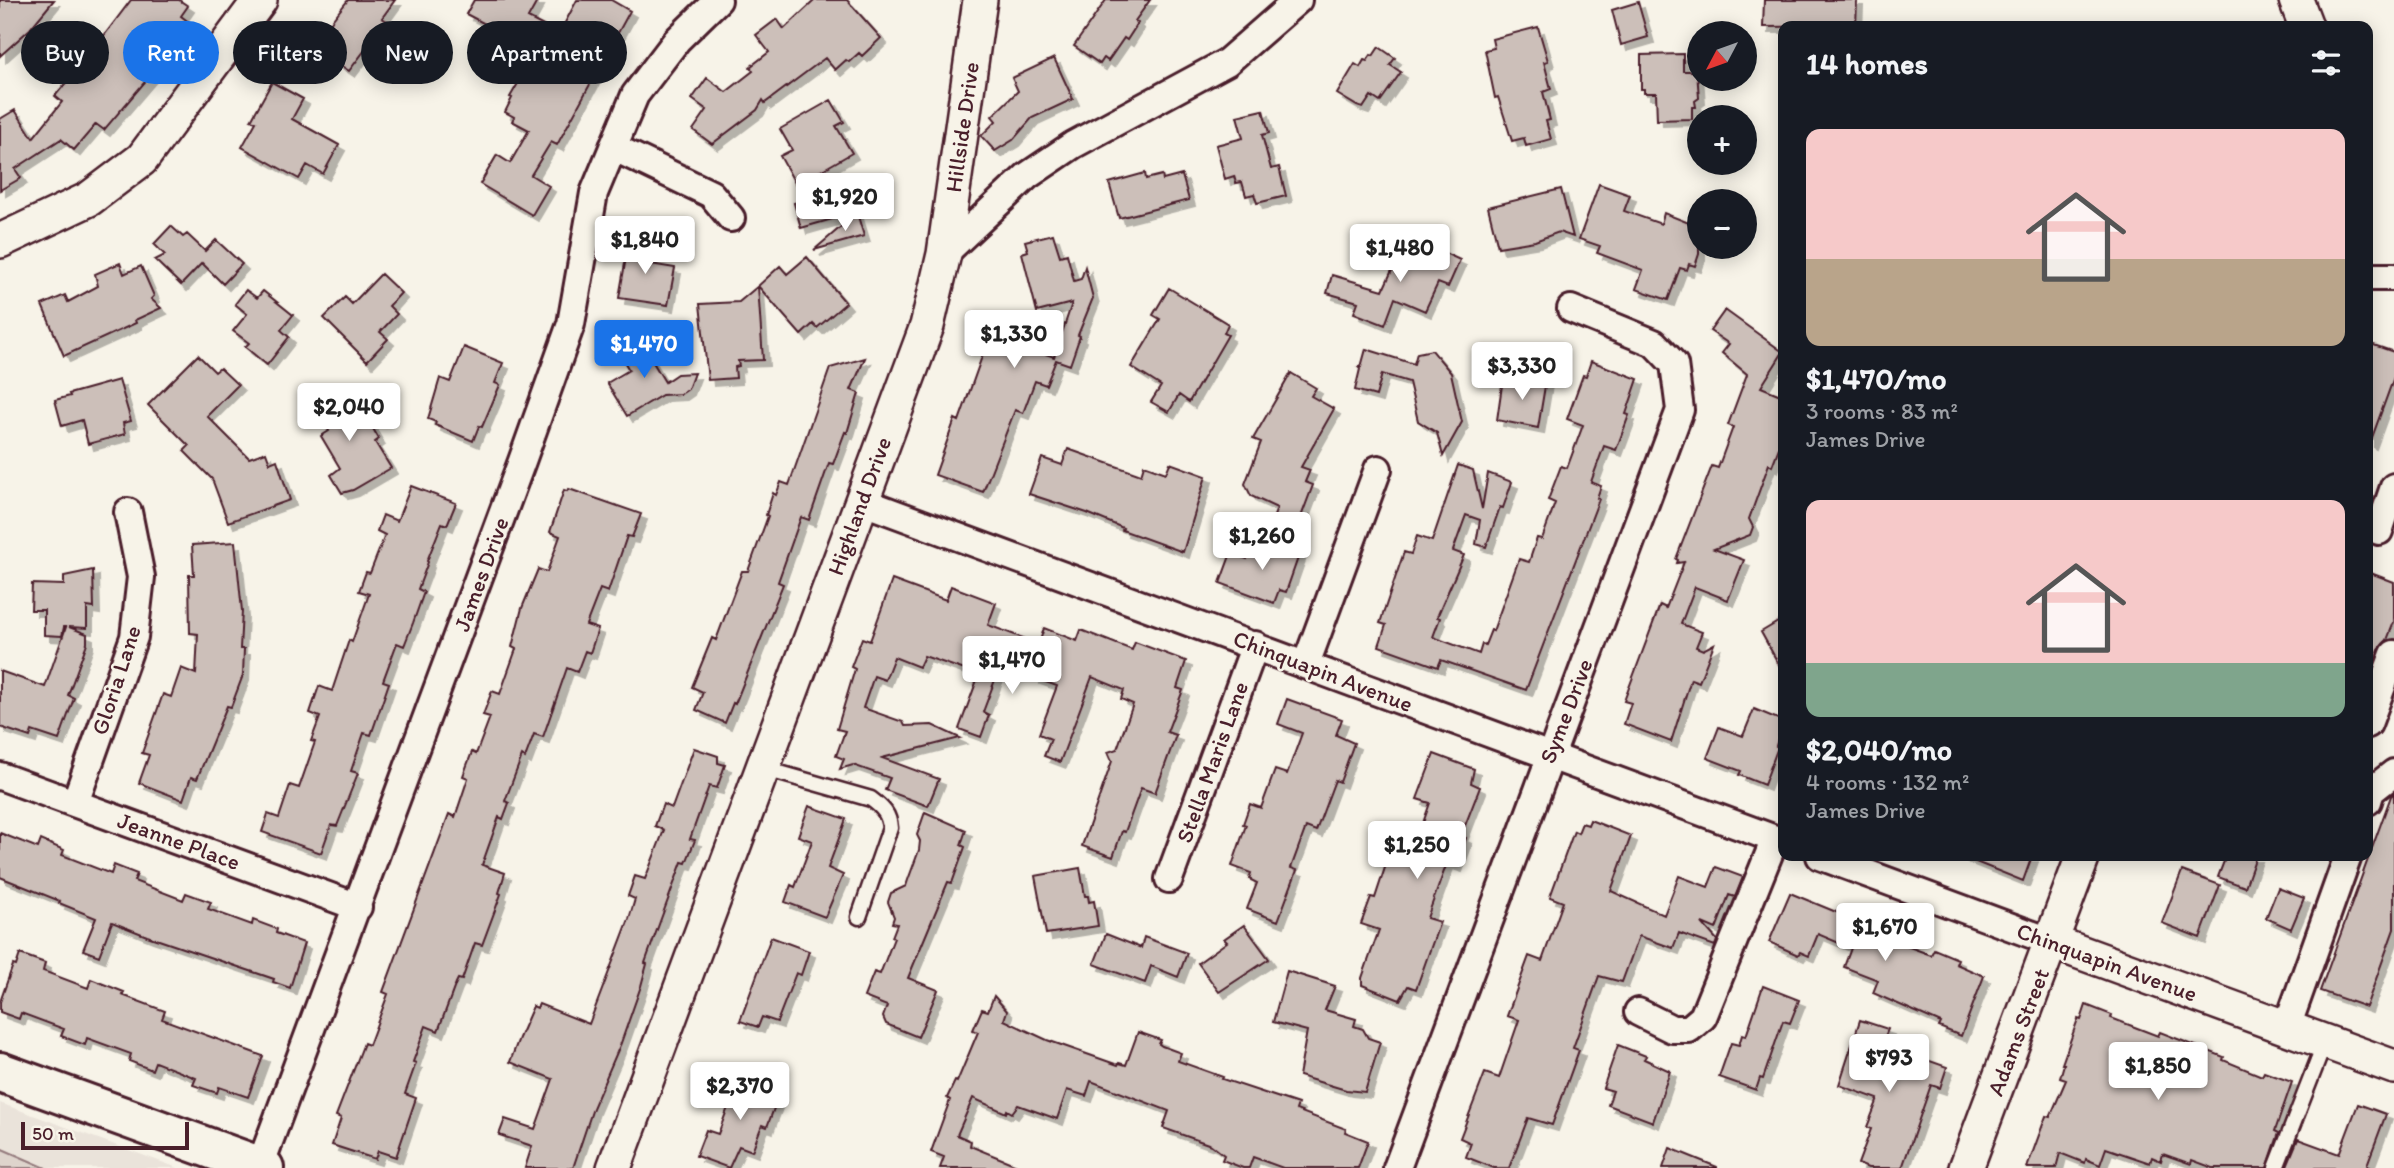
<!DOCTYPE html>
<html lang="en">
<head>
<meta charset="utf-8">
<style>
	:root { --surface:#171b24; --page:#20242c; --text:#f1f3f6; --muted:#9ea1a6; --accent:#1a73e8 }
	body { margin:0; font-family:Itim,sans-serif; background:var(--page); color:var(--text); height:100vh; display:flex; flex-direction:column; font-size:26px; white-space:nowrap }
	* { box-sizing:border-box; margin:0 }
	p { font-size:23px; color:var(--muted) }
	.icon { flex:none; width:38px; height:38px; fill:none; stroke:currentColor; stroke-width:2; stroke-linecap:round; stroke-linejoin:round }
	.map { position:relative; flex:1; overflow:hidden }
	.sheet { position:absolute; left:1778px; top:21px; width:595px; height:840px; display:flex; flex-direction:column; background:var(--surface); border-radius:14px; box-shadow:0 4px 18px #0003 }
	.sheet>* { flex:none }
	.guide { position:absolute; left:21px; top:21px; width:665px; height:63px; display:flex; gap:14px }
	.needle { width:46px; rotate:229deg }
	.buttons { position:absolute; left:1687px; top:21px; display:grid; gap:14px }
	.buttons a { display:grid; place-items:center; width:70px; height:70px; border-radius:50%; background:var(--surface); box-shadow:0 4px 18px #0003; font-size:35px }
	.scale { position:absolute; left:21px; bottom:18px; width:168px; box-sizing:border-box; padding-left:7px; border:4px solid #4a1f2b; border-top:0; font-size:19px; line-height:24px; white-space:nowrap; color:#4a1f2b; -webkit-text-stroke:5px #f7f3e8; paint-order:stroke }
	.price { position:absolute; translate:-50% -60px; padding:0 16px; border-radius:7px; background:#fff; color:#222; font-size:23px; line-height:46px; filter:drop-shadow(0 2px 4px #0008) }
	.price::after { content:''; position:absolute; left:50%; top:42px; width:21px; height:16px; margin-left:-10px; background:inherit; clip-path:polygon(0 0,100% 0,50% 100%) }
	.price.on { background:var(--accent); color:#fff }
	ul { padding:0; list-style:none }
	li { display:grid; align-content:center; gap:14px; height:371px; padding:0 28px }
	li span { display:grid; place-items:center; height:217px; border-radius:14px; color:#555 }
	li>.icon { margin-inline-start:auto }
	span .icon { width:126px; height:126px; fill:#fffc; stroke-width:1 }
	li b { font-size:30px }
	h2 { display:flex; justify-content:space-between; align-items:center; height:84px; padding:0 28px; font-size:30px }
	.chip { padding:0 24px; border-radius:32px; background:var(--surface); box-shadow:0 4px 18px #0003; font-size:24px; line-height:63px }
	.chip.on { background:var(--accent); color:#fff }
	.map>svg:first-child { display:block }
</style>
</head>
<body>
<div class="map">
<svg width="2394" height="1168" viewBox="0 0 2394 1168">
	<defs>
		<filter id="shadow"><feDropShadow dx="6" dy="6" stdDeviation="0" flood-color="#0004"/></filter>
	</defs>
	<rect width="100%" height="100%" fill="#f7f3e8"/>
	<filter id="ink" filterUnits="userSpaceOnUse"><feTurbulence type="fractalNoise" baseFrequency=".0143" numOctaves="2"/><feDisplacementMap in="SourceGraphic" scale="14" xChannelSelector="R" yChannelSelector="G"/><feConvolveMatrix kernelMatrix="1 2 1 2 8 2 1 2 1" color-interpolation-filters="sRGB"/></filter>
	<g filter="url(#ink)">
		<path fill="#eae3da" d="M0,1103l178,65h-178z"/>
		<path fill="#ded4cc" stroke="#947a7c" stroke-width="2" d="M0,1148l46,20h-46z"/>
		<path fill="#ccbfb9" stroke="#4a1f2b" stroke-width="2" filter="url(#shadow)" d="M0,0h54l-24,29 -30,27z
			M131,0h48l9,6 -7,10 9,7 -16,21 -9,-7 -25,32 10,7 -46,54 -8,-6 -22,26 -13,-11 -46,30 6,9 -21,12v-71l15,-9 18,28 29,-36 -7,-6 18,-22 1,1z
			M348,0h47l-13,18 5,3 -38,50 -37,-25z
			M474,0h64l-10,18 31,16 18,-34h34l19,11 -73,134 -6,-3 -20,33 18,11 -17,29 -52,-31 17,-29 13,8 19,-33 -17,-9 2,-4 -9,-5 7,-14 -2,-1 27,-46 -71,-37z
			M815,0h32l34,38 -19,18 -3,-3 -10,9 -3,-2 -11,10 -10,-12 -60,45 -2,-3 -6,10 -45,34 -19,-14 14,-20 -15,-11 15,-21 19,14 27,-21 -3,-4 19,-15 -13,-17 21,-16 7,10z
			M1106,0h44l-15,21 3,2 -11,17 -3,-2 -16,23 -4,-3 -4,6 -26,-18z
			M1764,0h93l-1,26 -93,1z
			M1638,2l10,35 -27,8 -9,-35z
			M1538,27l10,34 -4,1 7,27 -8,3 7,28 -4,1 5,18 -25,7 -2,-8 -12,3 -14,-44 -3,1 -10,-48 9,-2 -2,-9z
			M1379,47l16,11 -5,7 11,7 -21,30 -9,-6 -8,12 -6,-2 -20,-12 18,-30 5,3 4,-7 3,1 4,-6 2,1z
			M1683,54v17h14l2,27 -4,3 1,6h-4v12l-35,1 -1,-27h-12v-4h-3v-34z
			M1054,58l19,41 -41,19 -19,22 -18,11 -14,-15 15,-15 -4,-5 26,-25 -6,-13z
			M272,82l31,17 -11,20 47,26 -16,29 -16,-9 -8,14 -57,-32 14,-25 -5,-2z
			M831,100l13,22 -8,4 16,27 -56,32 -16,-29 12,-6 -12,-21z
			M1263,110l6,23 -7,2 9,34 8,-2 7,29 -29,7 -3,-9 -8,2 -4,-14 -6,1 -2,-7 -9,3 -9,-34 27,-7 -6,-22z
			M1145,173l1,6 16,-4 1,5 19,-5 7,25 -70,18 -10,-35z
			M1599,184l31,11 -6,16 37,13 3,-11 35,14v27l-4,12 -6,-2 -2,6 -7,-2 -12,32 -32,-11 7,-19 -46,-17 3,-7 -21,-7z
			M850,188l7,24 -56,16 -7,-25z
			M1561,189l12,48 -14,-5 -24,9 -37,6 -10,-40z
			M857,213l7,23 -50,14z
			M171,226l12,11 4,-3 18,17 11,-11 26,24 -19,20 -21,-21 -21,22 -26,-25 10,-5 -11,-11z
			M1053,234l7,22 7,-2 7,27 7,-2 4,-12 8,31 -15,37 2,1 -10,29 -14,-5 -10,25 -11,-4 -12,32 -8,-3 -32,82 -48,-17 20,-56 4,2 26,-73 3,1 5,-14 61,22 18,-54 -35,9 -15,-59 6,-2 -3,-10z
			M629,240l25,5 -4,19 25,4 -7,37 -49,-7z
			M1419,241l41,19 -12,27 -10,-4 -13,28 -30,-13 -10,27 -31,-12 4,-11 -31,-9 5,-18 51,15 15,-33 12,6z
			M807,257l39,46 -29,25 -4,-4 -12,11 -43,-49 22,-20 7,8z
			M120,263l4,11 17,-8 13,30 -3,3 10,9 -26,12 1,3 -72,33 -22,-51 23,-10 3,7 30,-16 -3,-12z
			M381,274l20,19 -12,13 8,8 -17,18 8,7 -21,22 -43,-43 21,-21 7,7z
			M758,286l5,74 -25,1 1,5 -4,1 1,11 -28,2 -8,-76 39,-2z
			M1169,288l59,36 -4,9 4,2 -39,67 -10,-7 -10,17 -18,-10 10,-16 -30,-19 29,-48 -7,-4z
			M246,290l11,8 6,-7 30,24 -12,15 8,7 -22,28 -22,-18 4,-4 -16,-12 14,-17 -12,-10z
			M1725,310l58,42 -22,35 22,9v41l-11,29 -3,-2 -20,55 4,8 -3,8 -36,14 30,11 -16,40 -33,-13 -14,37 21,8 -6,15 7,3 11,-6 -15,38 -8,-3 -20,63 -47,-18 7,-21 -7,-2 36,-96 6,3 18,-46 -7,1 1,-3 -2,-1 36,-93 6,2 15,-41 -5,-2 19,-51 -25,-21 7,-9 -19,-13z
			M639,339l26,43 12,-8 17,-1 -6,16 -7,5 -19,1 -35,21 -20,-33 22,-13 -11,-19z
			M2368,343l26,9v25l-24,66 -2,-1z
			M464,347l39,16 -8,20 5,2 -18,42 -3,-1 -6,15 -38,-16 1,-3 -8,-3 12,-41 10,4z
			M1366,349l48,15 3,-11 15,-3 19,23 11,49 -19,34 -6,-23 -19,-12 -9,-39 -27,-8 -6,22 -21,-6 5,-21 -2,-2h3z
			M198,355l17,17 5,-4 18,17 -31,31 42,42 17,-6 4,11 7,-3 13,40 -62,22 -16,-43 -28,-28 5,-5 -41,-41z
			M865,358l-14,32 8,3 -12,40 -2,-1 -12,32 -4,-1 -20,57 -8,-3 -23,65 5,2 -48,120 -2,-1 -8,20 -29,-13 7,-18 -11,-5 20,-49 4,2 26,-69h6l20,-55 -2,-1 7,-22 3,2 5,-13 8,3 41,-117z
			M1591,361l47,18 -12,35 3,1 -13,35 -12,-4 -13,36 10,4 -4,12 2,1 -73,191 -85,-30 -3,7 -59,-21 7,-21 -6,-2 24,-71 7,2 6,-18 15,5 26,-76 15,5 9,39 6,-36 24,9 -9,26 -3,-1 -14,40 -10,-3 4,-24 -14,-5 -13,36 11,4 -27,62 3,1 -7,19 46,17 3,-10 3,1 6,-15 2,1 26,-72 10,3 8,-24 5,1 13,-36 -7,-3 13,-34 6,2 16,-43 -16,-6 16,-44 3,1z
			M1291,373l25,15 -5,8 23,13 -33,58 9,3 -5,12 8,3 -15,40 -24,-9 3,-8 -26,-12 -6,-12 16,-42 -8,-3z
			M1523,377l23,3 -8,48 -41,-8 6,-42 20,4z
			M119,380l12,41 -8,2 2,11 -37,10 -6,-24 -20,6 -7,-26 15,-4 -1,-2z
			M332,386l16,28 7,-4 8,13 5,-3 11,19 -4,3 16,26 -38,22 -11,3 -11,-18 9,-7 -19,-32 8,-5 -19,-32z
			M1068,449l73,26 3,-10 22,8 4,-10 36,13 -23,76 -61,-22 1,-2 -36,-15 -58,-19 13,-36 20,7z
			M411,486l45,17 -9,22 -5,-2 -15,38 1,1 -10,27 6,3 -11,31 -9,23 -7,-3 -14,38 6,2 -10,29 -8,23 -7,-2 -13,38 7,2 -21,53 -6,-1 -10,28 -59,-21 6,-18 11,4 11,-33 9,3 16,-46 -4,-1 9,-24 -10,-4 9,-27 13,5 17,-51 3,2 17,-48 -10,-3 7,-19 4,1 15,-38 -8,-4 6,-16 14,6z
			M569,489l72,25 -9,23 -5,-1 -19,56 -8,-3 -14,36 12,4 -8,24 -5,-2 -8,21 -10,-4 -24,69 -9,-3 -9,24 -3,-2 -17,45 4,2 -6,16 -4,-2 -17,48 23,8 -6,20 2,1 -19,51 -7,-2 -13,37 -4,-1 -2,4 -18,48 -12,-5 -13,36 3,1 -11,31 11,4 -20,59 -18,-6 -3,8 -43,-14 9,-27 -5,-2 28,-73 5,2 19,-51 -5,-2 66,-178 6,3 13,-39 -5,-2 9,-24 4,2 14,-37 -7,-2 9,-24 8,3 16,-45 -4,-2 10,-39 16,-39 9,3 13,-36 -10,-4 14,-42 3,1z
			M235,542l7,69 -2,38h4l-1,26 -12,32 -4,-1 -30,73 -6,-2 -8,23 -44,-17 10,-28 -7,-2 21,-59 8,3 10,-29 15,6 2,-40 -8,-1 -1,-58h5l-2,-30z
			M1277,543l23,9 -14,40 -7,-2 -5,13 -54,-20 11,-30 16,6 5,-14 21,8z
			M93,570l1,38 -7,-1v21l-18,-1 18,7v9l-19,52 6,3 -15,42 -27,-9 -2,6 -30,-10v-56l45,16 21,-60h-2l-2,9 -18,-1v-25h-13l1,-26 32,1v-9z
			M2368,572l26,10v40l-7,18 -8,9 -11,30z
			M892,580l54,20 5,-14 45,17 -8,22 51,19 5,-16 33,13 4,-11 51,20 3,-8 51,19 -9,27 6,2 -16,42 9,3 -21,58 -14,-5 -16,44 -3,-1 -9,26 -31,-11 30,-85 -4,-9 9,-3 16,-45 -12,-5 3,-9 -32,-13 -32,85 -16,-6 7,-17 -12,-5 18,-48 -23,-8 1,-3 -34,-11 -18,48 6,3 -8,22 -22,-8 19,-52 -14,-5 1,-2 -41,-14 -5,11 -25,-10 -9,23 -11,-4 -11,32 40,14 2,4 27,-1 28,13 -78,20 57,21 -11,27 -43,-16 5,-12 -37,-13 -13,4 4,-10 -8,-3 9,-25 -8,-2 18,-60 -4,-2 11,-29 8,3z
			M1783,619v53l-22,-40z
			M1287,699l55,20 -6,16 18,8 -14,39 -5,-2 -19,51 -10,-4 -15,41 6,2 -19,51 -31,-12 10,-26 -8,-4 2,-6 -19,-7 14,-41 -3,-1 7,-20 11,4 14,-38 12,4 15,-41 -24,-9z
			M1754,709l29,12 -7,25 2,1 -14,38 -25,-10 2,-4 -34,-13 12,-31 24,9z
			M694,748l24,8v7l7,2 -8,23 -8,-2 -19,53 5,1 -9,23 -4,-1 -20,54 -17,47 2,1 -6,22 -20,57 -28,65 -20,60h-48l7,-22 -33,-11 6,-16 30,10 18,-50 -43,-17 9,-24 14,-32 4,2 2,-4 50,20 40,-105 6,-20 -7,-3 7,-20 10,3 19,-49 -9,-4 8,-22 9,4z
			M1434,754l40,15 -3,14 9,4 -19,49 5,2 -10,28 -9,-3 -20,55 13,4 -24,67 -8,-3 -8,14 -38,-15v-7l17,-48 -18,-6 10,-27 4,1 22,-67 21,6 12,-34 -13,-4z
			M2394,793v136l-28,78 -46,-16 71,-195z
			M809,806l37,13 -18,49 15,7 -18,42 -40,-15 6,-17 4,2 17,-46 -14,-5z
			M925,812l41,18 -5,15 4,2 -13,36 -4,-1 -40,96 30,12 -20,47 -32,-13 -3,-7 4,-11 -23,-9 10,-25 6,2 14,-36 -2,-1 5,-13 -5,-1 2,-6 -6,-15 3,-9 15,-7 2,-6 11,-30 1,-9 -3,-6z
			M1590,820l41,16 -20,55 53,24 15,-39 29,11 8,-20 27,10 -8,20 -6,-2 -13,34 -14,-6 15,17 -2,6 -36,-13 -6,15 -34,-12 -17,46 -23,-6 -26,72 6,2 -27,75 -24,-7 -19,50h-15l-28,-11 5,-14 -11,-5 25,-65 14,5 20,-58 -12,-4 22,-60 13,5 21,-59 -13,-5 24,-66 4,2 4,-10 6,2z
			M0,833l38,15 3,-8 23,10 -2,5 49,19 3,-9 23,9 -3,7 49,19 3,-7 25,9 -3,7 44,16 1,-5 24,9 -1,4 28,10 -14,45 -17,-6 1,-3 -127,-43 -35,-14 -13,34 -16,-6 13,-32 -37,-15 1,-2 -60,-24z
			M1961,856h71l-9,25z
			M2226,856h30l-11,31 -27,-10z
			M1080,868l5,28h3l1,6 5,-1 4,25 -52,8 -11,-58z
			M2182,871l38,14 -20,53 -38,-15z
			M2278,888l26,10 -13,31 -25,-11z
			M1790,893l68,28 24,7 -3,8 52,19 3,-6 24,10 -2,5 28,12 -23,60 -22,-9 2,-4 -68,-30 5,-13 -34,-13 7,-19 -33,-14 -9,22 -9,-4 -2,3 -29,-13z
			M1244,925l25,34 -50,33 -21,-29 29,-21 -3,-3z
			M1106,934l35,14 3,-11 43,16 -9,24 -27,-11 -6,17 -51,-19z
			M771,937l38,14 -8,24 -5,-2 -19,49 -15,-5 -4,10 -18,-6z
			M20,954l25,9 -2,8 45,17 3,-9 33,13 -2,3 43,16 -3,8 101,37 -15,41 -29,-10 -2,6 -24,-8 3,-7 -41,-16 -3,8 -23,-9 2,-7 -44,-16 -2,7 -24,-9 3,-7 -43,-16 -2,6 -19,-7v-10l13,-37 3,1z
			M1287,971l48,15 -10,24 31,9 -2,7 9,3 5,9 12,4 -15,50 -19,-2 -47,-14 8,-45 -34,-9z
			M1763,986l36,14 -9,23 -7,-2 -20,58 -3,-1 -4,12 -37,-13 12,-34 8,2 3,-10 4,1z
			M994,996l13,15 -3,9 43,20 71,25 1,-2 7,2 12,-33 23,8 -2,4 3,2 19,7 -3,8 45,16 -1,2 76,25 -2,6 50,19 -1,3 23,9 -10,27h-75l-30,-11 -4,11h-6l-21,-8 2,-5 -13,-10 -48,-17 6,-17 -78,-30 -5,15 -19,-6 -10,29 -39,-14 -6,8 -5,-3 -1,3 -33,-15 -16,37 14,6 -1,5 54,22h-84l4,-11 -13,-5 19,-52 -3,-2 8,-17 2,1 21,-50 -5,-2 9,-21 6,2z
			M2086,1005l26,10 -1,3 21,8 26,10 2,-4 64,25 -1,3 39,16 2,-4 28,10 -17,49 4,2 -12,35h-54l-21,-8 -1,4 -28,-10 -2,7 -9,-4 -2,6 -44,-15 -6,17 -14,-6 -1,4 -25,-10 -4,15h-29l19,-52 4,1 16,-37 -6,-2 4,-14h-2l16,-45 3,1z
			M1860,1020l28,9 -6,15 65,23 -7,21 -9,-3 -29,83h-34l-10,-4 13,-35 -4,-2 11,-28 -39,-14z
			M1618,1045l28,11 -2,3 26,12 -17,51 -45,-17 5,-14 -10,-3z
			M741,1073l17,6 -1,4 23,9 -13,35 -5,-2 -10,26 -13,-5 -10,22 -33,-12 10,-26 12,4z
			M2358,1104l28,10 -19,51 3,3h-84l12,-29 41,15z
			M1670,1148l47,19v1h-54z"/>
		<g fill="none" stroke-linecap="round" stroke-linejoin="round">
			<g stroke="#4a1f2b" stroke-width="19">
				<path id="service" d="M762,768l109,31c12,9 18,15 19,29l-31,89
					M2276,1168l49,-126"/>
			</g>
			<g stroke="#4a1f2b" stroke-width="32">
				<path id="minor" d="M613,147l98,47 20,24
					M944,254l83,-78 46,-31 154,-83 71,-62
					M2368,277h26
					M861,501l922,341
					M2379,531l15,-44
					M1306,664l72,-195
					M2368,724l26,-70
					M0,776l358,131
					M2368,801l3,-10 23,-18
					M75,803l59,-166 7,-60 -13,-65
					M1820,856l232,86
					M1169,879l86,-234
					M1638,1012l34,17h17l14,-12 72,-178
					M2287,1027l61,-171
					M260,1166l262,-705 49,-137 23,-131 41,-98 42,-55 41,-40
					M1397,1168l283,-758 -6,-46 -20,-21 -83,-34"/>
			</g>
			<g stroke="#4a1f2b" stroke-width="38">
				<path id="tertiary" d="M2296,0l10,26
					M0,241l89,-42 53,-40 118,-159
					M2052,942l342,125
					M614,1168l313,-842 17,-72 36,-254
					M1966,1168l117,-312"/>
			</g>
			<g stroke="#4a1f2b" stroke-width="44">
				<path id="secondary" d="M0,1072l264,96"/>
			</g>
			<use href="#service" stroke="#f7f3e8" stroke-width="14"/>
			<use href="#minor" stroke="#f7f3e8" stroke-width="26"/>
			<use href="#tertiary" stroke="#f7f3e8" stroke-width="33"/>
			<use href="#secondary" stroke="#f7f3e8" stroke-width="38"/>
		</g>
	</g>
	<g text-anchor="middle" stroke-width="5" stroke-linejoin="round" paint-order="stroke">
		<g font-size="23" fill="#4a1f2b" stroke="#f7f3e8">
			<text transform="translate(962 127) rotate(-82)" y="8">Hillside Drive</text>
			<text transform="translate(859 506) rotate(-70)" y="8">Highland Drive</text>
			<text transform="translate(481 574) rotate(-70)" y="8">James Drive</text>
			<text transform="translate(1323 671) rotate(21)" y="8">Chinquapin Avenue</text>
			<text transform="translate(116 680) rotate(-72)" y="8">Gloria Lane</text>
			<text transform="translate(1566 711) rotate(-69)" y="8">Syme Drive</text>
			<text transform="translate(1212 762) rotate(-70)" y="8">Stella Maris Lane</text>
			<text transform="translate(179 841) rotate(20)" y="8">Jeanne Place</text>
			<text transform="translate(2107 962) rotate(20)" y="8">Chinquapin Avenue</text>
			<text transform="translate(2018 1032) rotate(-69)" y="8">Adams Street</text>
		</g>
	</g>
</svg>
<div class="buttons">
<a><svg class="needle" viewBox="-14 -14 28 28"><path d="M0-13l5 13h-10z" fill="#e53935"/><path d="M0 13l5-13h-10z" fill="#9ea1a6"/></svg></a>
<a>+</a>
<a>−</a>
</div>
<div class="scale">50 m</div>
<b class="price" style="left:845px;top:233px">$1,920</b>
<b class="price" style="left:645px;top:276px">$1,840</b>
<b class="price" style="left:1400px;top:284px">$1,480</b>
<b class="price" style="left:1014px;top:370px">$1,330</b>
<b class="price on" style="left:644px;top:380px">$1,470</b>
<b class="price" style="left:1522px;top:402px">$3,330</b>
<b class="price" style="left:349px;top:443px">$2,040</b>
<b class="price" style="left:1262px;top:572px">$1,260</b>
<b class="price" style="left:1012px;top:696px">$1,470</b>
<b class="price" style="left:1417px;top:881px">$1,250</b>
<b class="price" style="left:1885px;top:963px">$1,670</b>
<b class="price" style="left:1889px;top:1094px">$793</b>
<b class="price" style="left:2158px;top:1102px">$1,850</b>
<b class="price" style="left:740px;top:1122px">$2,370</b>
<div class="guide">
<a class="chip">Buy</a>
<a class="chip on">Rent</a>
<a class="chip">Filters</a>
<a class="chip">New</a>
<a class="chip">Apartment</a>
</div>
<section class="sheet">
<h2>14 homes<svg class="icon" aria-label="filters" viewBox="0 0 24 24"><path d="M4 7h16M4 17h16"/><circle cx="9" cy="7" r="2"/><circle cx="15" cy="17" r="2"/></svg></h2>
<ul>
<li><span style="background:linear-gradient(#f6c9c9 60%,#b9a48a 0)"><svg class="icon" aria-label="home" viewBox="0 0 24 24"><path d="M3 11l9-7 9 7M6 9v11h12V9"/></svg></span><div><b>$1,470/mo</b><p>3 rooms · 83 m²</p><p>James Drive</p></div></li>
<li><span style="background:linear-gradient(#f6c9c9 75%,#7fa58c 0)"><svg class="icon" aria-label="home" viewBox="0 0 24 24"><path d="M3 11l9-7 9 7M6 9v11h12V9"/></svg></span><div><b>$2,040/mo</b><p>4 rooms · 132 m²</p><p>James Drive</p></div></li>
</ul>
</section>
</div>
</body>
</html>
